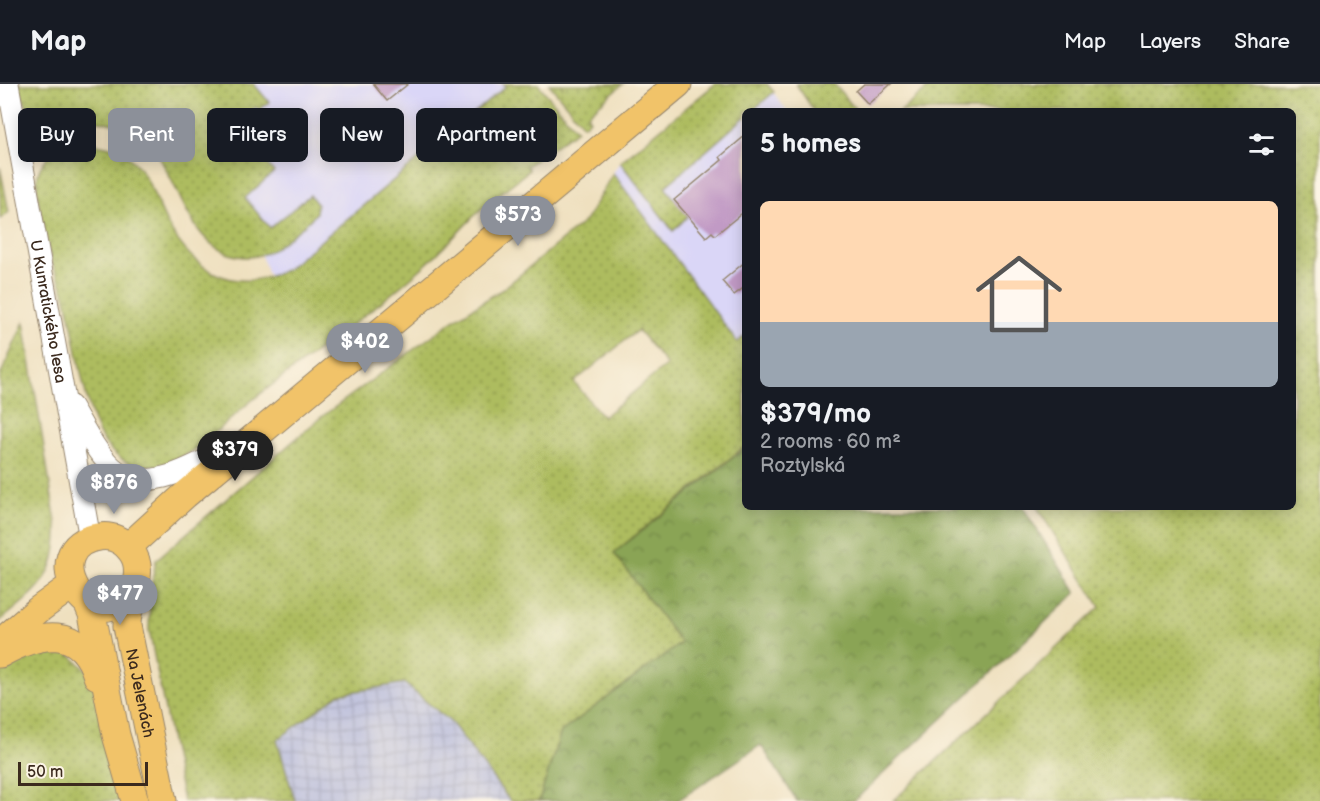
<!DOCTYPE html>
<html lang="en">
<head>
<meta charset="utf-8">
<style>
	:root { --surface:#171b24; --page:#20242c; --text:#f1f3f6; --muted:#9ea1a6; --line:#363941; --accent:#8c9099 }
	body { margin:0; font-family:"Balsamiq Sans",sans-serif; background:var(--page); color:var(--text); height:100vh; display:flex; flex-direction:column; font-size:22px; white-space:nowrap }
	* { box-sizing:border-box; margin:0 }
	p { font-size:20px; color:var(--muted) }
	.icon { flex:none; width:33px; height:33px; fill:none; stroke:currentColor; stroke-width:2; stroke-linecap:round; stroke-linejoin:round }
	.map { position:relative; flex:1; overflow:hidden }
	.drawer { position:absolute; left:742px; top:24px; width:554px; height:402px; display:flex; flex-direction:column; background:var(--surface); border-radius:9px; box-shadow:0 3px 15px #0003 }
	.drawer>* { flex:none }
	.top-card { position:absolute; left:18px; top:24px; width:570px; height:54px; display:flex; gap:12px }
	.scale { position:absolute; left:18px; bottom:15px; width:130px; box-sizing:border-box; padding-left:6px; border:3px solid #3b2a1e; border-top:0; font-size:16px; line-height:21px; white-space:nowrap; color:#3b2a1e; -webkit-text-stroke:4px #fcf5e5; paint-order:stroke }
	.price { position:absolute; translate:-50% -51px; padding:0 14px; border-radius:21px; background:var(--accent); color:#fff; font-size:20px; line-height:39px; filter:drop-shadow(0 2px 3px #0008) }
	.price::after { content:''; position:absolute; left:50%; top:36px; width:18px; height:14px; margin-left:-9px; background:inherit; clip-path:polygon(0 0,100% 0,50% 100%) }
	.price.active { background:#222; color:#fff }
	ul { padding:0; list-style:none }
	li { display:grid; align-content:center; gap:12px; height:318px; padding:0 18px }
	li span { display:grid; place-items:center; height:186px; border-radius:9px; color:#555 }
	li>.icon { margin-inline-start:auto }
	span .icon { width:108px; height:108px; fill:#fffc; stroke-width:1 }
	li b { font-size:26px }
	h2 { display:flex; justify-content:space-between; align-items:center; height:72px; padding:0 18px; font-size:26px }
	.chip { padding:0 21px; border-radius:9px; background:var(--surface); box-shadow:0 3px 15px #0003; font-size:21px; line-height:54px }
	.chip.active { background:var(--accent); color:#fff }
	header { display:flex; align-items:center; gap:36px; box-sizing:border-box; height:84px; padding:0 30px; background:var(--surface); border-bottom:2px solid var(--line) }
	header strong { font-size:28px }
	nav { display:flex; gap:33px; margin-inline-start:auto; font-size:21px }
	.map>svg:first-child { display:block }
</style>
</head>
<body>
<header>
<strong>Map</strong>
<nav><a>Map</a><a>Layers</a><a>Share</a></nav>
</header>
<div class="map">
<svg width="1320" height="717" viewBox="0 0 1320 717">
	<defs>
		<pattern id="industrial-grid" width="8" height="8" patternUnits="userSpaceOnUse" patternTransform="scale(1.5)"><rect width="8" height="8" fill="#c0c2dd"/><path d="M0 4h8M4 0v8" fill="none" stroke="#a6a7bd"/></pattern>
		<pattern id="grass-dots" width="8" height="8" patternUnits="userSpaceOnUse" patternTransform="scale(1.5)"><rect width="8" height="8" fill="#adbc5e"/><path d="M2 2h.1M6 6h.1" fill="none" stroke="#8e994d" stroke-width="1.8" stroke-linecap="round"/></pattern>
		<pattern id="forest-crowns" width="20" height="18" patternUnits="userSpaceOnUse" patternTransform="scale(1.5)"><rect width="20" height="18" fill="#8aa455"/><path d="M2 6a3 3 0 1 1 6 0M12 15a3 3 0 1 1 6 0" fill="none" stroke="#728646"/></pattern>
	</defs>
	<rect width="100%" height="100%" fill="#fcf5e5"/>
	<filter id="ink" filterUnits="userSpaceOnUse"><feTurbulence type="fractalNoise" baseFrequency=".0167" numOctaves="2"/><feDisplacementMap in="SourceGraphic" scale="12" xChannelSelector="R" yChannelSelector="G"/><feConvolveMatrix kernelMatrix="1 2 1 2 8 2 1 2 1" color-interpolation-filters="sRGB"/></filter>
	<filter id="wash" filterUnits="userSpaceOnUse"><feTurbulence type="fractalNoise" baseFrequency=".008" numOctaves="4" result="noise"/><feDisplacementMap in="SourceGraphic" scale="24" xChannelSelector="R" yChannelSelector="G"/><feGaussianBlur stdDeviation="1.35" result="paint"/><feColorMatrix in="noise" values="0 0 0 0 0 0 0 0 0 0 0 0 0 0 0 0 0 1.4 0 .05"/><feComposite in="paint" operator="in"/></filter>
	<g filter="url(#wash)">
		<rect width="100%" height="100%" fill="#efe0bf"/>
		<path fill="#dad6f7" d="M193,0h310l3,3 -220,182 -16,9z
			M715,0h52l20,27h-41v225l-9,7 -124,-170 7,-11z"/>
		<path fill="url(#industrial-grid)" d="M404,599l48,40 58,78h-215l-18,-61 62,-46z"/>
		<path fill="url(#grass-dots)" stroke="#74733e" stroke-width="1.5" fill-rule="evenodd" d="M18,0h236l15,18 -10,8 -3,-3 -12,10 8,10 -9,8 31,37 -29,26 25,30 40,-33 7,9 -1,9c-9,12 -23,21 -34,30 -11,9 -23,15 -38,14 -63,-5 -62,-92 -106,-122 -15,-10 -35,-15 -52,-15 -32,-1 -61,3 -68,-36z
			M503,0h35l39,46 -50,36 2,4c-18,16 -41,31 -57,48 -16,17 -32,34 -49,49 -53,47 -112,88 -168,131 -33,25 -70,74 -116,68 -21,-3 -37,-23 -44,-42 -15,-41 -19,-87 -30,-129 -4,-13 -11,-25 -15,-38 -5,-19 -13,-53 -13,-73 -1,-13 8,-27 19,-33 11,-6 22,-8 34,-7 17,0 33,7 46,20 15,17 21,41 32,61 27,47 67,71 119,44l218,-182z
			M549,0h11l3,4 -2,-4h62l-36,31 3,5 -7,5z
			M715,0h52l7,8 -22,19h-6l-1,6 -80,70 23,29 -15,15 -53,-69z
			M796,0h38l23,27h-43z
			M933,0h387v717h-427l207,-194 -63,-100h256v-396h-392z
			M0,83l9,45 -9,7z
			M613,89l124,169 8,-6v110l-131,107 67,90 -120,89 -22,69h-29l-58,-78 -48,-40 -65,11 -62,46 18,61h-112l-34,-171 1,-34 6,-36 164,-142 135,-99 48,-30 83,-69zM638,246l29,35 -64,52 -29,-35z
			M24,238l33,207c1,49 -22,63 -57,92v-245z
			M59,561l32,29 32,127h-123v-137z"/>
		<path fill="url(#forest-crowns)" stroke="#62673a" stroke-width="1.5" d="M745,364l1,59h277l53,86 -222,208h-57l-36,-56 -84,56h-138l22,-69 120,-89 -67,-90z"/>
		<g id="blocks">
			<path fill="#c19ac5" d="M373,0h35l-21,17z
				M864,0h27l-23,20 -12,-13z
				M746,51v75l-31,25 -3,-3 -6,5 -32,-37 48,-40 -2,-3z
				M746,177v25l-12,9 -12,-14z"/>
		</g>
	</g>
	<g filter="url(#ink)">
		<use href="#blocks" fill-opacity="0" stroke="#95856e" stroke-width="1.5"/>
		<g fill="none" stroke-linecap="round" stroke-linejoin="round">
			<g stroke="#95856e" stroke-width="23">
				<g id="minor">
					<path id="s1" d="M8,0l82,455"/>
					<path d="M71,322c12,20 24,45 41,61 34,33 91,-7 124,-23"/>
				</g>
			</g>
			<g stroke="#95856e" stroke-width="29">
				<g id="major">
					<path d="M128,463l57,-52 493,-411"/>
					<path id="s2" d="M134,503c-44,64 -101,-42 -35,-50 12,-2 24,3 32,14 17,22 -5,50 -4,75l36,175"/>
					<path d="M87,518l5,12 24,121 19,66"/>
					<path d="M0,559l38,-33 33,-24"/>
					<path d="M0,570c39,-22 81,-31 97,22"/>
				</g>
			</g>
			<use href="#minor" stroke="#fff" stroke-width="21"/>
			<use href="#major" stroke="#f1c369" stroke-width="27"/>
		</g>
	</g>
	<g text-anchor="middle" stroke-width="4.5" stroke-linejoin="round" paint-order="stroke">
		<g font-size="16" fill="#3b2a1e" stroke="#fcf5e5">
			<text dy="6" stroke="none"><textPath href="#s1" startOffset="231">U Kunratického lesa</textPath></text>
			<text dy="6" stroke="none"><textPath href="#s2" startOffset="326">Na Jelenách</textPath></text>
		</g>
	</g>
</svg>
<div class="scale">50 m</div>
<b class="price" style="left:518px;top:163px">$573</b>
<b class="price" style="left:365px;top:290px">$402</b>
<b class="price active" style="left:235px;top:398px">$379</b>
<b class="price" style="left:114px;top:431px">$876</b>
<b class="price" style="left:120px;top:542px">$477</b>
<div class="top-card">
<a class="chip">Buy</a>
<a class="chip active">Rent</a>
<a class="chip">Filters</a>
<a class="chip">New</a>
<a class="chip">Apartment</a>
</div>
<section class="drawer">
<h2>5 homes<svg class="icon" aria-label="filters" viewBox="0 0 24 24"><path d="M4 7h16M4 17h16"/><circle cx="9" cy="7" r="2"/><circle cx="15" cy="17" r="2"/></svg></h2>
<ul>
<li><span style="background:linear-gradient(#ffd9b3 65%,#9aa5b1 0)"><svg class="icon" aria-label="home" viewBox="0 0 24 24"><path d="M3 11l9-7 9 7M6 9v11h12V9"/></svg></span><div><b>$379/mo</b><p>2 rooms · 60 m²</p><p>Roztylská</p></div></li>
</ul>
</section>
</div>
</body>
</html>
